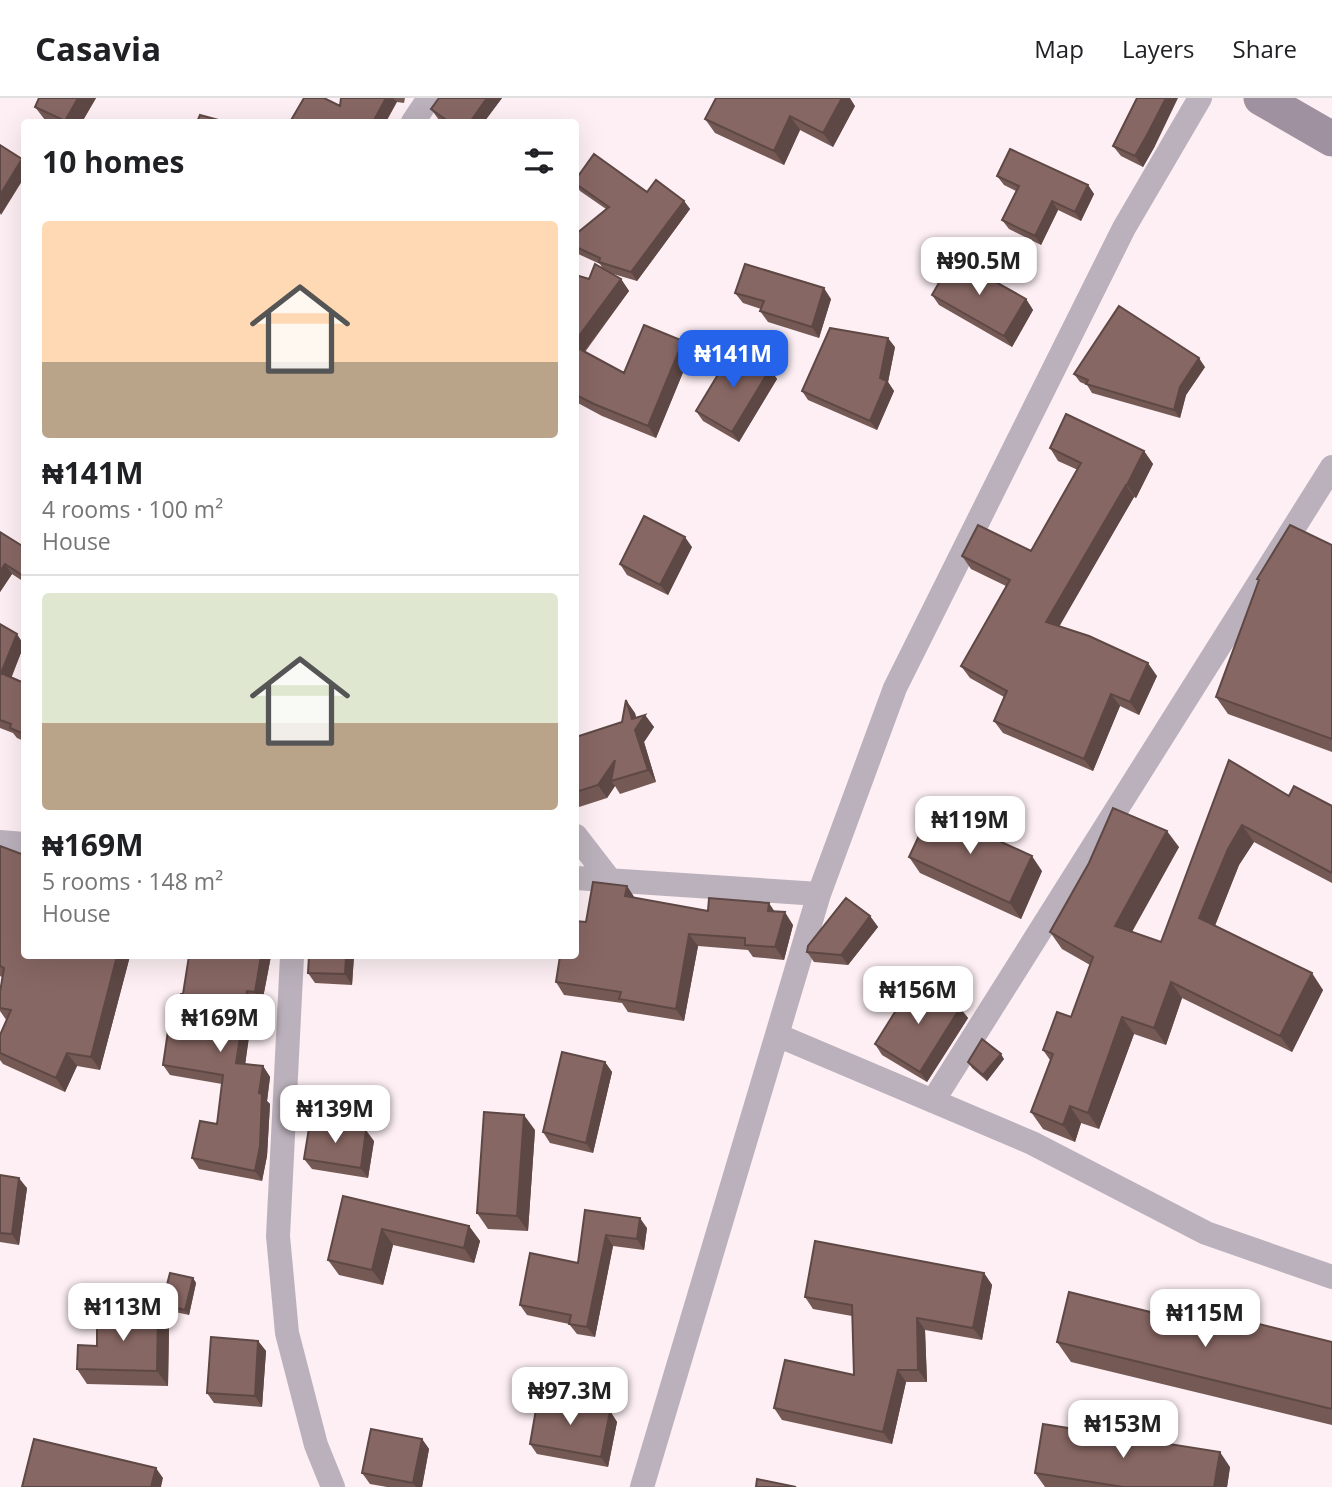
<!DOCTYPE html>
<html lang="en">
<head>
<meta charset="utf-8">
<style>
	:root { --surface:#fff; --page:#f2f2f2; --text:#202124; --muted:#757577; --line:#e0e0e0; --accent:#2563eb }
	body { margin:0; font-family:"Open Sans",sans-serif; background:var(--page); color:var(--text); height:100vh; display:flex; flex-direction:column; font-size:26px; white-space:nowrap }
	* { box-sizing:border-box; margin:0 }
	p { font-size:23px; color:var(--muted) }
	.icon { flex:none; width:38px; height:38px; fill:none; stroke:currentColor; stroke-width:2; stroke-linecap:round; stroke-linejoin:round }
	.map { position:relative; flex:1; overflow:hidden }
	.drawer { position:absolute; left:21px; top:21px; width:558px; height:840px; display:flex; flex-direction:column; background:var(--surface); border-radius:7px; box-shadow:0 7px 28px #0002 }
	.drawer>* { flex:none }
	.price { position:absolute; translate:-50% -60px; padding:0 16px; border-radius:14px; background:#fff; color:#222; font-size:23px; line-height:46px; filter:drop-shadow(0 2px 4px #0008) }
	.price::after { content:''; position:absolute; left:50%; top:42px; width:21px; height:16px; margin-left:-10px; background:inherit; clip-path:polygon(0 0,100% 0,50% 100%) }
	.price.current { background:var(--accent); color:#fff }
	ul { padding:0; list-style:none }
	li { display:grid; align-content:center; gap:14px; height:371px; padding:0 21px }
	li+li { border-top:2px solid var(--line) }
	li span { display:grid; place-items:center; height:217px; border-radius:7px; color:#555 }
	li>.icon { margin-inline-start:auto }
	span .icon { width:126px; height:126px; fill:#fffc; stroke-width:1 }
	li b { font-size:30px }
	h2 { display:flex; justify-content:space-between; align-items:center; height:84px; padding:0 21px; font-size:30px }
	header { display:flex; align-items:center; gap:42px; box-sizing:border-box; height:98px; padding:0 35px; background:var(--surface); border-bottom:2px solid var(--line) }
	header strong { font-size:33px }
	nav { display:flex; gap:38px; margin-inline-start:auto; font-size:24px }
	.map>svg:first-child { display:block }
</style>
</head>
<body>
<header>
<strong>Casavia</strong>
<nav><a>Map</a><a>Layers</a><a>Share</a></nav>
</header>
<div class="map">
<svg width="1332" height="1389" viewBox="0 0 1332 1389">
	<rect width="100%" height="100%" fill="#fdeff3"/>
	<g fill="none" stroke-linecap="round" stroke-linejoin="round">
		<path stroke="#bbb1bc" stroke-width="24" d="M413,24l16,-24
			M576,738l34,44
			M0,744l24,2
			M576,780l243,16
			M292,858l-14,280 9,97 29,112 17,42
			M777,937l255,108 174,90 126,44
			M933,1003l399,-634
			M642,1389l177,-593 76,-206 229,-460 76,-130"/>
		<path stroke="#a091a0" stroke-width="35" d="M1261,0l71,41"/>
	</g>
	<path fill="#745955" d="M39,0h57l-14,24h-33l-4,-2 -10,-13z
		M341,0h64l-1,5 -7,-1 -57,4z
		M439,0h63l-18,24h-42l-3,-2 -8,-11z
		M855,8l-22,41 -33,-17 -16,35 -69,-32 -10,-14z
		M1113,48h42l-12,21 -22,-11z
		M997,78l91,9 6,9 -13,27 -23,-11 -17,35 -32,-16 -7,-9 14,-29 -12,-6z
		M576,81l71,13 37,9 6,8 -53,72 -27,-8 11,6 8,12 -44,61 39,21 59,-32 8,12 -35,85 -54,-22 -26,-14v-127l13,4 14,-10 -3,-5 -24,-11v-19l30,-25 -26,-18 -4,-6z
		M735,195l96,6 -12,39 -51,-16 -8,-11 1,-2 -18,-6z
		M932,197l94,4 7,11 -21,37 -73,-42z
		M895,249l-7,35 6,9 -17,39 -69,-30 -6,-9z
		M1205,269l-19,28 -6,23 -88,-25 -5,-8 -7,-3 -6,-8z
		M770,271l7,10 -38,63 -36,-21 -7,-10z
		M1050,350l94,3 9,13 -17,34 -2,-1 -75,129 98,50 -18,39 -19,-9 -27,65 -90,-38 -9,-12 10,-24 -34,-19 -9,-12 45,-80 -35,-17 -9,-13 69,-5 47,-81 -20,-9z
		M0,434l24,15v35l-12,-8 -12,18z
		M1332,447v207l-104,-38 -12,-17 43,-116 -2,-2z
		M692,449l-24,48 -41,-20 -7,-11z
		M0,526l24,21 -13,32 13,6v58l-7,-3 -4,-5 -13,-5z
		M635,615l1,5 9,-3 9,12 -10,15 12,40 -36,12 -5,-8 -8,12 -31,10v-71l46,-15z
		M1229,662l60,36 43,10v77l-78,-41 -15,23 -24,61 108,64 -31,62 -110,-54 -16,47 -32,-11 -35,95 -18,-6 -6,19 -32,-13 -12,-17 19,-52 -7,-10 28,-33 19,-52 -28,-16 -12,-17 39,-69 90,-16 -47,85 29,10z
		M0,748l24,110h106l-30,114 -23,-4 -12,26 -62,-28 -3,-4v-25l7,-14 -7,-10v-19l2,-15 -2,-1z
		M909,759l133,14 -21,48 -101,-46z
		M627,788l8,12 73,13 67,1 18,13 -9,35 -31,-3 -5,-7 -50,-4 -14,75 -56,-9 -6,-9 -58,-8 -8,-13z
		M870,818l8,11 -30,38 -34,-3 -7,-10z
		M271,858l-9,47 -8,-2 -9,63 18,2 7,11 -3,24 3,3 -3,52 -5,25 -63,-12 -7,-11 25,-34 5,-40 -52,-9 -7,-10 17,-67 3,-4z
		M309,858h45l-2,29 -37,-2 -7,-10z
		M960,910l8,10 -41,64 -45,-27 -7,-11z
		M1004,961l-17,22 -15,-13 -4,-6z
		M605,964l7,10 -19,81 -43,-10 -7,-11z
		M535,1032l-7,101 -40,-2 -11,-16z
		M374,1043l-6,37 -56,-9 -8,-10z
		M0,1077l27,13 -8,57 -19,-3z
		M343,1098l126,30 11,15 -6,22 -81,-18 -10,40 -44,-10 -11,-15z
		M585,1112l62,18 -3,22 -31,-4 -18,91 -18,-3 -8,-10 -42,-9 -7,-10 58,-42z
		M984,1175l8,12 -10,55 -57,-10 2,52h-21l-14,62 -110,-24 -8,-12 80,-33 -2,-59 -39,-7 -8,-12z
		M193,1180l3,5 -7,32 -23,-5 -4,-6z
		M169,1230l-1,58 -81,-2 -10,-15 20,-23z
		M1240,1236l92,8v83l-261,-63 -14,-20z
		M258,1243l8,10 -4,56 -48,-4 -7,-10z
		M610,1313l7,11 -9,45 -71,-13 -7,-10z
		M422,1341l7,10 -7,38h-35l-17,-3 -8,-11z
		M1230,1369l-3,20h-182l-10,-14z"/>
	<path fill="#5e4845" d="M78,0h18l-14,24h-17v-1z
		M386,0h7l4,4 -11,20h-13z
		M487,0h15l-18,24h-14z
		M842,0h8l5,8 -22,41 -10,-14z
		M1166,0h12l-23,48 -12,21 -8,-11z
		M790,18l10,14 -16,35 -10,-14z
		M22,61l2,3v16l-23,37 -1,-2v-18z
		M1088,87l6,9 -13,27 -6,-9z
		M684,103l6,8 -53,72 -6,-9z
		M1052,103l6,9 -17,35 -6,-9z
		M621,181l8,12 -49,66 -4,-7v-10z
		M824,190l7,11 -12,39 -7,-11z
		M1026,201l7,11 -21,37 -8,-11z
		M888,240l7,9 -7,35 6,9 -17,39 -7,-9 10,-43z
		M683,243l8,12 -35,85 -8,-12z
		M1199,260l6,9 -19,28 -6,23 -6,-8 6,-23z
		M770,271l7,10 -38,63 -7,-10z
		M1144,353l9,13 -17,34 -9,-13z
		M1126,387l8,12 -79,137 -9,-12z
		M685,439l7,10 -24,48 -8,-10z
		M5,466l7,10 -12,18v-21z
		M17,536l7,11 -15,39 -8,-11z
		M1148,565l9,13 -18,39 -9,-13z
		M1111,596l9,12 -27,65 -9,-12z
		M626,602l9,13 3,12 7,-10 9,12 -10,15 12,40 -8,-12z
		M615,662l-4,21 4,5 -8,12 -9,-13z
		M1242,727l12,17 -15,23 -28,70 -12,-17 29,-69z
		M1167,733l12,16 -53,95 -11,-16z
		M1032,758l10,15 -21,48 -11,-16z
		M627,788l8,13 -10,-3z
		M769,805l8,12 -9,-4z
		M785,814l8,13 -9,35 -9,-13z
		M870,818l8,11 -30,38 -7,-10z
		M689,836l9,12 -14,75 -8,-12z
		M117,858h13l-30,114 -9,-13z
		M261,858h10l-9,47 -7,-11z
		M346,858h8l-2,29 -7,-11z
		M1312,875l11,17 -31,62 -12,-16z
		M1171,884l11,16 -16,47 -12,-17z
		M247,893l7,10 -10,72 -8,-10z
		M960,910l8,10 -41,64 -7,-10z
		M1122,919l12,17 -35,95 -11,-16z
		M67,955l10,13 -12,26 -9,-14z
		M1001,956l3,5 -17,22 -4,-6z
		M605,964l7,10 -19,81 -7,-10z
		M263,968l7,11 -3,24 3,3 -3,52 -5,25 -7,-10 4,-78z
		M1070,1008l11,17 -6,19 -12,-17z
		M524,1017l11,15 -7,101 -11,-15z
		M366,1032l8,11 -6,37 -7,-10z
		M19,1080l8,10 -8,57 -7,-11z
		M640,1120l7,10 -3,22 -7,-11z
		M469,1128l11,15 -6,22 -10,-15z
		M382,1131l11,16 -10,40 -11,-15z
		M606,1137l7,11 -18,91 -8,-10z
		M984,1175l8,12 -10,55 -9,-12z
		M193,1180l3,5 -7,32 -4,-5z
		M158,1215l11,15 -1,58 -11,-15z
		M917,1220l8,12 2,52 -9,-12z
		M258,1243l8,10 -4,56 -7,-11z
		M898,1272l8,12 -14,62 -9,-12z
		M610,1313l7,11 -9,45 -7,-10z
		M422,1341l7,10 -7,38h-6l-3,-4z
		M1220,1354l10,15 -3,20h-13z
		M156,1370l7,10 -2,9h-10z"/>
	<path fill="#876763" stroke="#5e4845" stroke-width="2" d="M39,0h39l-13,23 -30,-14z
		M304,0h20l16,8 1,-8h45l-13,24h-83z
		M439,0h48l-17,24h-21l-18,-13z
		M716,0h126l-19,35 -33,-17 -16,35 -69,-32z
		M1137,0h29l-19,37 -12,21 -22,-10z
		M200,17l26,7h-29z
		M0,47l22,14 -22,36z
		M1010,51l78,36 -13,27 -23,-11 -17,35 -33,-16 17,-34 -22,-10z
		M594,56l53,38 9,-12 28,21 -53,71 -32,-10 1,-4 -24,-11v-13l33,-27 -33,-23v-5z
		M953,160l73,41 -22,37 -72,-41z
		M595,166l26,15 -45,61v-65l13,4z
		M745,166l79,24 -12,39 -52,-16 4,-10 -29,-8z
		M1119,208l80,52 -19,29 -6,23 -88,-26 2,-4 -14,-6z
		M644,227l39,16 -35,85 -54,-22 -18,-9v-48l48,26z
		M830,230l58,10 -8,40 7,3 -17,40 -68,-30z
		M734,250l36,21 -38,63 -36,-21z
		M1066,316l78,37 -17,34h-1l-80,137 43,14 59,27 -18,39 -19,-8 -27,65 -90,-38 13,-30 -46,-25 49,-86 -48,-24 16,-31 53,26 50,-88 -31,-15z
		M644,418l41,21 -25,48 -40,-21z
		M1290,427l42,20v194l-116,-42 43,-117 -2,-1z
		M0,434l24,15v25l-2,3 -17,-11 -5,7z
		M0,526l17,10 -16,39 23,10v51l-14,-6 1,-4 -11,-4z
		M626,602l6,19 13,-4 -10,15 13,40 -37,11 4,-21 -17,25 -22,7v-55l46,-15z
		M1229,662l60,36 5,-10 38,20v67l-90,-48 -14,24 -29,69 113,55 -32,63 -109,-54 -17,46 -32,-11 -34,96 -18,-7 -7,19 -32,-13 22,-58 -10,-4 14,-38 14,5 22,-60 -43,-25 39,-69 24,-55 54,23 -52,95 46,16z
		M931,712l101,46 -22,47 -101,-46z
		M0,748l24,9v101h93l-26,101 -24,-4 -11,25 -56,-25v-18l11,-25 -11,-2v-16l4,-24 -4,-2z
		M593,784l34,4 -2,10 83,15 1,-13 60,5 -1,8 17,1 -10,35 -30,-2v-7l-56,-4 -13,75 -57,-10 2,-7 -65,-10 4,-26h16v-35l10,1z
		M846,800l24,18 -29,39 -34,-3 1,-6z
		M189,858h72l-6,36 -8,-1 -11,72 27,3 -4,27 3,1 -2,52 -5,25 -63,-13 8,-37 17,3 6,-49 -60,-10 10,-68 7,1 1,-4h2z
		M309,858h37l-1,18 -37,-1z
		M915,882l45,28 -40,64 -45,-28z
		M982,941l19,15 -18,21 -15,-13z
		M562,954l43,10 -19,81 -43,-11z
		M484,1014l40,3 -7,101 -40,-3z
		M310,1024l56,8 -5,38 -57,-9z
		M0,1077l19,3 -7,56 -12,-1z
		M343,1098l126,30 -5,22 -82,-19 -10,41 -44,-10z
		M585,1112l55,8 -3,21 -31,-4 -19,92 -18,-3 2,-9 -51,-10 10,-52 48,10z
		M815,1143l169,32 -11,55 -56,-10 1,52h-20l-15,62 -109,-24 11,-48 69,15 -2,-70 -47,-8z
		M170,1175l23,5 -8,32 -23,-6z
		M1069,1194l171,42 3,-14 89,22v67l-275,-67z
		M97,1213l61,2 -1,58 -80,-2 1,-24 19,1z
		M211,1239l47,4 -3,55 -48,-3z
		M538,1300l72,13 -9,46 -71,-13z
		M1043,1326l177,28 -6,35h-91l-88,-14z
		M371,1331l51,10 -9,44 -51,-10z
		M34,1341l122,29 -5,19h-129z
		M757,1381l39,8h-40z"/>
</svg>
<b class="price" style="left:979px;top:199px">₦90.5M</b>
<b class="price current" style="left:733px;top:292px">₦141M</b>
<b class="price" style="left:970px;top:758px">₦119M</b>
<b class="price" style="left:918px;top:928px">₦156M</b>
<b class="price" style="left:220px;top:956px">₦169M</b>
<b class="price" style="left:335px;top:1047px">₦139M</b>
<b class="price" style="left:123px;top:1245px">₦113M</b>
<b class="price" style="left:1205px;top:1251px">₦115M</b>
<b class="price" style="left:570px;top:1329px">₦97.3M</b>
<b class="price" style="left:1123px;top:1362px">₦153M</b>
<section class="drawer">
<h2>10 homes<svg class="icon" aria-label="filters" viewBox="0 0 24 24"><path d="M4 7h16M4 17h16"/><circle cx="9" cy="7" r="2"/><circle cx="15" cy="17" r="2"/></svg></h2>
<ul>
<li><span style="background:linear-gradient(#ffd9b3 65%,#b9a48a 0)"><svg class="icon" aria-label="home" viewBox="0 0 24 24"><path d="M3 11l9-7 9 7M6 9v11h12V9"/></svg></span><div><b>₦141M</b><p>4 rooms · 100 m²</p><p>House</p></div></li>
<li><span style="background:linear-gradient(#dfe7d0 60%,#b9a48a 0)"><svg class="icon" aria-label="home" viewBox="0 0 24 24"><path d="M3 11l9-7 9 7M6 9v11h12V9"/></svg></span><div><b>₦169M</b><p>5 rooms · 148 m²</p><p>House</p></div></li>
</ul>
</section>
</div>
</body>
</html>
